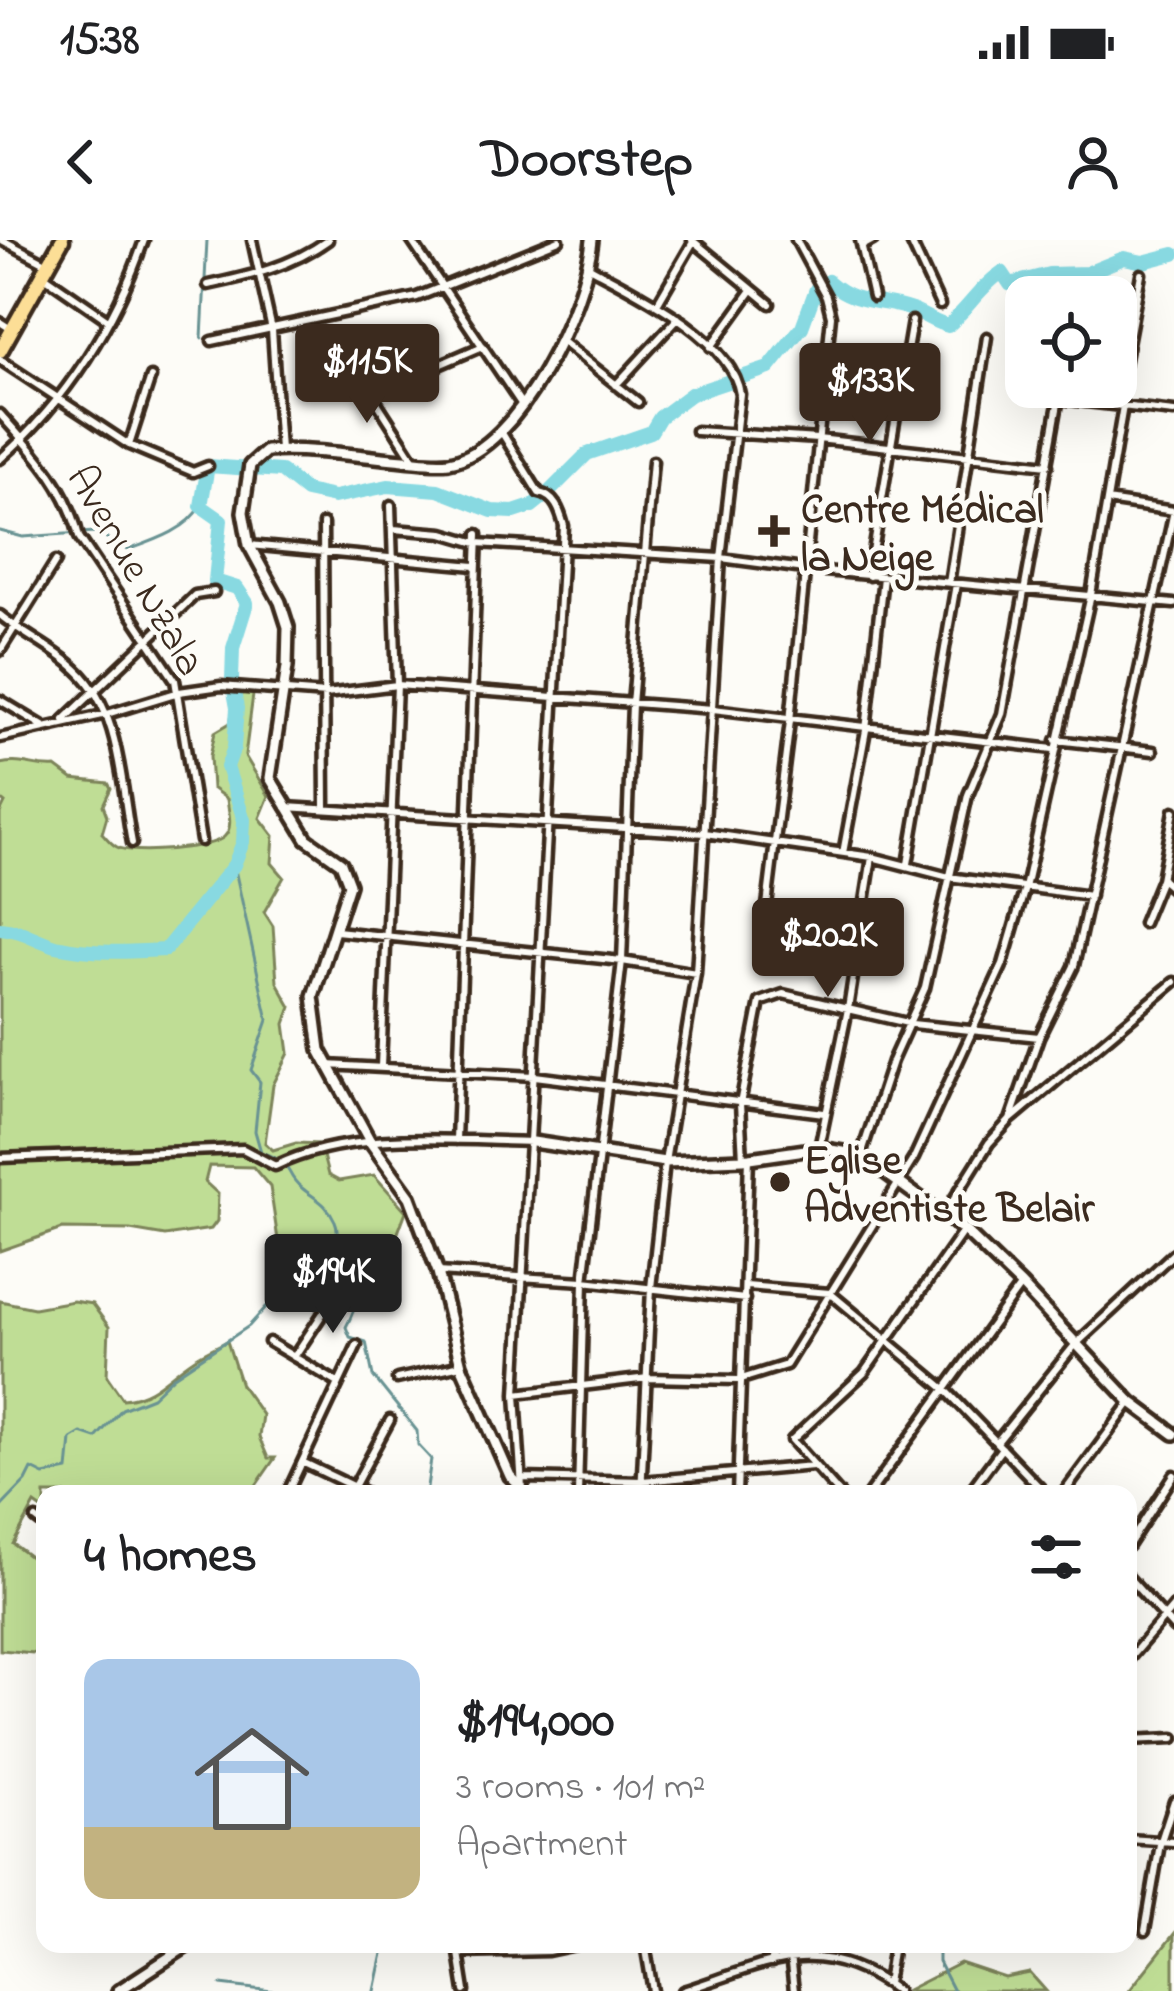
<!DOCTYPE html>
<html lang="en">
<head>
<meta charset="utf-8">
<style>
	:root { --surface:#fff; --page:#f6f6f6; --text:#202124; --muted:#757577; --line:#e0e0e0; --accent:#3b2a1e }
	body { margin:0; font-family:"Indie Flower",sans-serif; background:var(--page); color:var(--text); height:100vh; display:flex; flex-direction:column; font-size:45px; white-space:nowrap }
	* { box-sizing:border-box; margin:0 }
	p { font-size:39px; color:var(--muted) }
	.icon { flex:none; width:66px; height:66px; fill:none; stroke:currentColor; stroke-width:2; stroke-linecap:round; stroke-linejoin:round }
	.map { position:relative; flex:1; overflow:hidden }
	.sheet { position:absolute; left:36px; top:1245px; width:1101px; height:468px; display:flex; flex-direction:column; background:var(--surface); border-radius:24px; box-shadow:0 12px 48px #0002 }
	.sheet>* { flex:none }
	.fabs { position:absolute; left:1005px; top:36px; display:grid; gap:24px }
	.fabs a { display:grid; place-items:center; width:132px; height:132px; border-radius:24px; background:var(--surface); box-shadow:0 12px 48px #0002; font-size:60px }
	.price { position:absolute; translate:-50% -102px; padding:0 27px; border-radius:12px; background:var(--accent); color:#fff; font-size:39px; line-height:78px; filter:drop-shadow(0 3px 6px #0008) }
	.price::after { content:''; position:absolute; left:50%; top:72px; width:36px; height:27px; margin-left:-18px; background:inherit; clip-path:polygon(0 0,100% 0,50% 100%) }
	.price.on { background:#222; color:#fff }
	ul { padding:0; list-style:none }
	li { display:flex; align-items:center; gap:36px; height:300px; padding:0 48px }
	li+li { border-top:3px solid var(--line) }
	li span { display:grid; place-items:center; flex:none; width:336px; height:240px; border-radius:24px; color:#555 }
	li>.icon { margin-inline-start:auto }
	span .icon { width:144px; height:144px; fill:#fffc; stroke-width:1 }
	li b { font-size:51px }
	h2 { display:flex; justify-content:space-between; align-items:center; height:144px; padding:0 48px; font-size:51px }
	.status { display:flex; justify-content:space-between; align-items:center; height:84px; padding:0 60px; background:var(--surface); direction:ltr }
	.status svg { height:33px; fill:currentColor }
	header { display:flex; justify-content:space-between; align-items:center; height:156px; padding:0 48px; background:var(--surface); font-size:54px; font-weight:700 }
	.map>svg:first-child { display:block }
</style>
</head>
<body>
<div class="status"><b>15:38</b><svg viewBox="0 0 49 12"><path d="M0 12V9h3v3zM5 12V6h3v6zM10 12V3h3v9zM15 12V0h3v12zM26 1h20v11H26zM47 4h2v5h-2z"/></svg></div>
<header><svg class="icon" aria-label="back" viewBox="0 0 24 24"><path d="M15 5l-7 7 7 7"/></svg>Doorstep<svg class="icon" aria-label="person" viewBox="0 0 24 24"><circle cx="12" cy="8" r="4"/><path d="M4 21q1-7 8-7t8 7"/></svg></header>
<div class="map">
<svg width="1174" height="1751" viewBox="0 0 1174 1751">
	<rect width="100%" height="100%" fill="#fdfcf7"/>
	<filter id="ink" filterUnits="userSpaceOnUse"><feTurbulence type="fractalNoise" baseFrequency=".00833" numOctaves="2"/><feDisplacementMap in="SourceGraphic" scale="24" xChannelSelector="R" yChannelSelector="G"/><feConvolveMatrix kernelMatrix="1 2 1 2 8 2 1 2 1" color-interpolation-filters="sRGB"/></filter>
	<g filter="url(#ink)">
		<path fill="#bfdd95" stroke="#7d845a" stroke-width="3" d="M243,452l10,3 -8,61 24,40 -9,22 14,18 -2,27 12,14 -20,35 9,14 4,56 14,25 -6,17 4,29 -16,32 -8,58 8,7 23,-7 24,1 8,31 11,6 35,-6 32,36 -16,43 -20,11 -34,-2 -27,22 -26,-12 -13,-86 -17,-20 -44,-1 -4,16 13,12 -1,27 -6,8 -46,7 -35,-6 -68,-1 -62,22v-438l5,-10 -5,-4v-35c26,-5 33,5 56,3l16,12 36,4 3,5 -8,17 4,11 -5,17c5,5 9,11 15,14 15,8 94,2 107,-10 10,-9 4,-27 3,-38l-15,-11 -2,-32 5,-24 15,-9 4,-19z
			M0,1061l34,7 39,-7 19,3 17,23 -2,49 16,23c30,-2 45,-23 69,-39 11,-8 24,-13 35,-19l14,44 21,30 -3,22 9,21h7l-25,36h-205v17l-10,-7 -22,40 32,24v86l-45,-4z
			M1174,1694v57h-45z
			M960,1723l45,15 25,-5 16,18h-141z"/>
		<g fill="none" stroke-linecap="round" stroke-linejoin="round">
			<path stroke="#699393" stroke-width="3" d="M202,98l5,-98
				M0,291l23,6 72,-5 33,18c25,-9 60,-20 73,-44
				M234,625l34,155 -17,50 9,12 -5,49 6,21c37,14 21,20 41,36 13,11 25,15 33,33 7,14 -6,32 0,48 12,30 32,18 11,58l4,10 16,5 7,34 44,55 1,14 13,14 -5,35
				M448,1254l23,-3
				M0,1268l26,-27 6,-12 12,6 24,-5 3,-31 10,-6 15,5 26,-29 30,-12 22,-21 75,-50 37,-41 20,-14 9,-19 21,-17
				M938,1704v18l15,29
				M221,1745l51,6
				M375,1751l10,-47"/>
			<path stroke="#88d9e1" stroke-width="14" d="M0,688c24,2 35,12 56,18 35,8 74,6 109,4l69,-85 9,-23 1,-22 -17,-53 7,-20 3,-39 -5,-28 1,-32 14,-45 -10,-15 -22,-7 6,-61 -20,-14 7,-40 73,5 25,20 28,6 54,-11 50,4 54,21 22,1 18,-6 15,-12 40,-40 64,-22 9,-15 31,-23 78,-26 33,-41 14,-38 12,-8c30,26 51,17 84,29 13,5 22,13 36,16 20,-18 33,-40 54,-54l8,12 39,-10 38,-1 37,-15 19,4 31,-8"/>
			<g stroke="#3b2a1e" stroke-width="15">
				<path id="street" d="M2,0l44,23
					M252,0l20,90 8,120
					M411,0l111,165
					M692,0l78,64
					M860,0l13,57
					M910,0l30,65
					M862,6l11,-6
					M589,27c45,24 143,71 151,127l-19,164 -25,415 -31,189 -14,126 -10,206
					M43,35l65,45
					M208,45c43,-9 84,-19 120,-45
					M1074,57l2,-13
					M657,64l36,-62
					M0,82l11,7
					M560,100l78,62
					M212,101l205,-44 142,-57
					M711,107l41,-57
					M0,120l129,85 64,27 15,-6
					M332,127l95,3 56,-24
					M355,128l59,92
					M616,145l62,-67
					M1060,159l114,13
					M0,174c33,37 68,73 79,123l96,143 26,161
					M696,191l122,8 230,26
					M502,193l37,60c16,3 21,18 25,33l-48,868 6,94
					M129,205l22,-68
					M0,219c65,-56 117,-138 144,-219
					M1107,261l67,10
					M323,284l2,283
					M393,289l50,4 34,10 244,15 83,11 370,35
					M249,305l226,21
					M869,336l43,-255
					M949,343l38,-246
					M0,375c24,20 54,33 76,54 45,41 45,118 56,174
					M0,411l56,-90
					M0,460l43,26
					M64,480l131,-125 19,-3
					M0,498l107,-24 72,-22 42,-6 105,8 71,-9 316,24 340,40
					M1056,500l97,11
					M286,567l419,26 167,24 77,20 141,19
					M843,613l23,-123 17,-153
					M908,624l48,-280
					M1161,639l13,11
					M1143,683l18,-44 13,-68
					M764,690l26,-209 41,-405 -5,-20 -30,-56
					M336,691l286,30 74,12
					M327,825l208,11 289,37
					M381,826l16,-381 -6,-180
					M1010,880l29,-83 35,-71 100,-455
					M456,900l22,-606
					M819,908l29,-139 24,-152
					M861,915l31,-94 33,-73 43,-193 34,-81 59,-327
					M0,918l243,-9 32,17c76,-37 175,-26 258,-24
					M743,919l-3,-55 20,-102 23,-8 129,30 127,13
					M944,975l45,-72 21,-23 164,-138
					M438,1032l146,9 161,18
					M746,1046l84,7 114,95 102,106
					M269,1102l69,41
					M294,1117l43,-65
					M397,1139l64,-14
					M516,1154l132,-16 90,2 48,-15 128,-207 89,-194 22,-76 66,-293 32,-189 -4,-14 22,-118
					M997,1202l78,-97 99,-92
					M302,1222l67,32
					M523,1238l119,3 171,-15
					M287,1254l70,-149
					M350,1254l40,-74
					M578,1254l6,-213 38,-320 10,-257 21,-243
					M737,1254l12,-336
					M840,1254l-48,-54 72,-67 100,-143
					M869,1254l152,-209
					M968,1254l34,-46
					M1063,1254l68,-92
					M36,1279l9,7
					M1128,1306l46,-71
					M1128,1337l46,51
					M1128,1420l46,-54
					M1128,1500l46,-2
					M1128,1599l46,3
					M1145,1691l15,-87 14,-43
					M645,1704l8,47
					M771,1704l1,19
					M790,1716l4,35
					M887,1744l6,-40
					M465,1751l-6,-38 89,-2 33,-7
					M683,1751c84,-27 133,-59 214,0"/>
			</g>
			<g stroke="#3b2a1e" stroke-width="18">
				<path id="secondary" d="M533,902l132,20 78,-3 76,-11 42,7 103,75 57,55 110,117 43,32
					M521,1254l1,-6 -12,-12 -49,-111 -23,-93 -28,-75 -39,-54 -51,-93 -7,-54 36,-112 -8,-21 -34,-24 -37,-61 17,-111 1,-40 -8,-25 -31,-57 -6,-33 7,-47 16,-14c45,-3 93,5 138,9 14,1 31,4 45,2 71,-12 137,-158 143,-222
					M118,1751l72,-47"/>
			</g>
			<g stroke="#3b2a1e" stroke-width="21">
				<path id="highway" d="M0,111l62,-111"/>
			</g>
			<use href="#street" stroke="#fdfcf7" stroke-width="6"/>
			<use href="#secondary" stroke="#fdfcf7" stroke-width="9"/>
			<use href="#highway" stroke="#fcde96" stroke-width="12"/>
		</g>
	</g>
	<g fill="#3b2a1e" stroke="#fdfcf7" stroke-width="4.5">
		<path d="M768 273h12v12h12v12h-12v12h-12v-12h-12v-12h12z"/>
		<circle cx="780" cy="942" r="12"/>
	</g>
	<g text-anchor="middle" stroke-width="10" stroke-linejoin="round" paint-order="stroke">
		<g font-size="42" font-weight="bold" fill="#3b2a1e" stroke="#fdfcf7" text-anchor="start">
			<text x="801" y="282">Centre Médical<tspan x="801" dy="48">la Neige</tspan></text>
			<text x="804" y="933">Eglise<tspan x="804" dy="48">Adventiste Belair</tspan></text>
		</g>
		<g font-size="42" fill="#3b2a1e" stroke="#fdfcf7">
			<text transform="translate(138 329) rotate(60)" y="15">Avenue Nzala</text>
		</g>
	</g>
</svg>
<div class="fabs">
<a><svg class="icon" aria-label="locate" viewBox="0 0 24 24"><circle cx="12" cy="12" r="6"/><path d="M12 2v4M12 18v4M2 12h4M18 12h4"/></svg></a>
</div>
<b class="price" style="left:367px;top:186px">$115K</b>
<b class="price" style="left:870px;top:205px">$133K</b>
<b class="price" style="left:828px;top:760px">$202K</b>
<b class="price on" style="left:333px;top:1096px">$194K</b>
<section class="sheet">
<h2>4 homes<svg class="icon" aria-label="filters" viewBox="0 0 24 24"><path d="M4 7h16M4 17h16"/><circle cx="9" cy="7" r="2"/><circle cx="15" cy="17" r="2"/></svg></h2>
<ul>
<li><span style="background:linear-gradient(#a9c7e8 70%,#c2b280 0)"><svg class="icon" aria-label="home" viewBox="0 0 24 24"><path d="M3 11l9-7 9 7M6 9v11h12V9"/></svg></span><div><b>$194,000</b><p>3 rooms · 101 m²</p><p>Apartment</p></div></li>
</ul>
</section>
</div>
</body>
</html>
